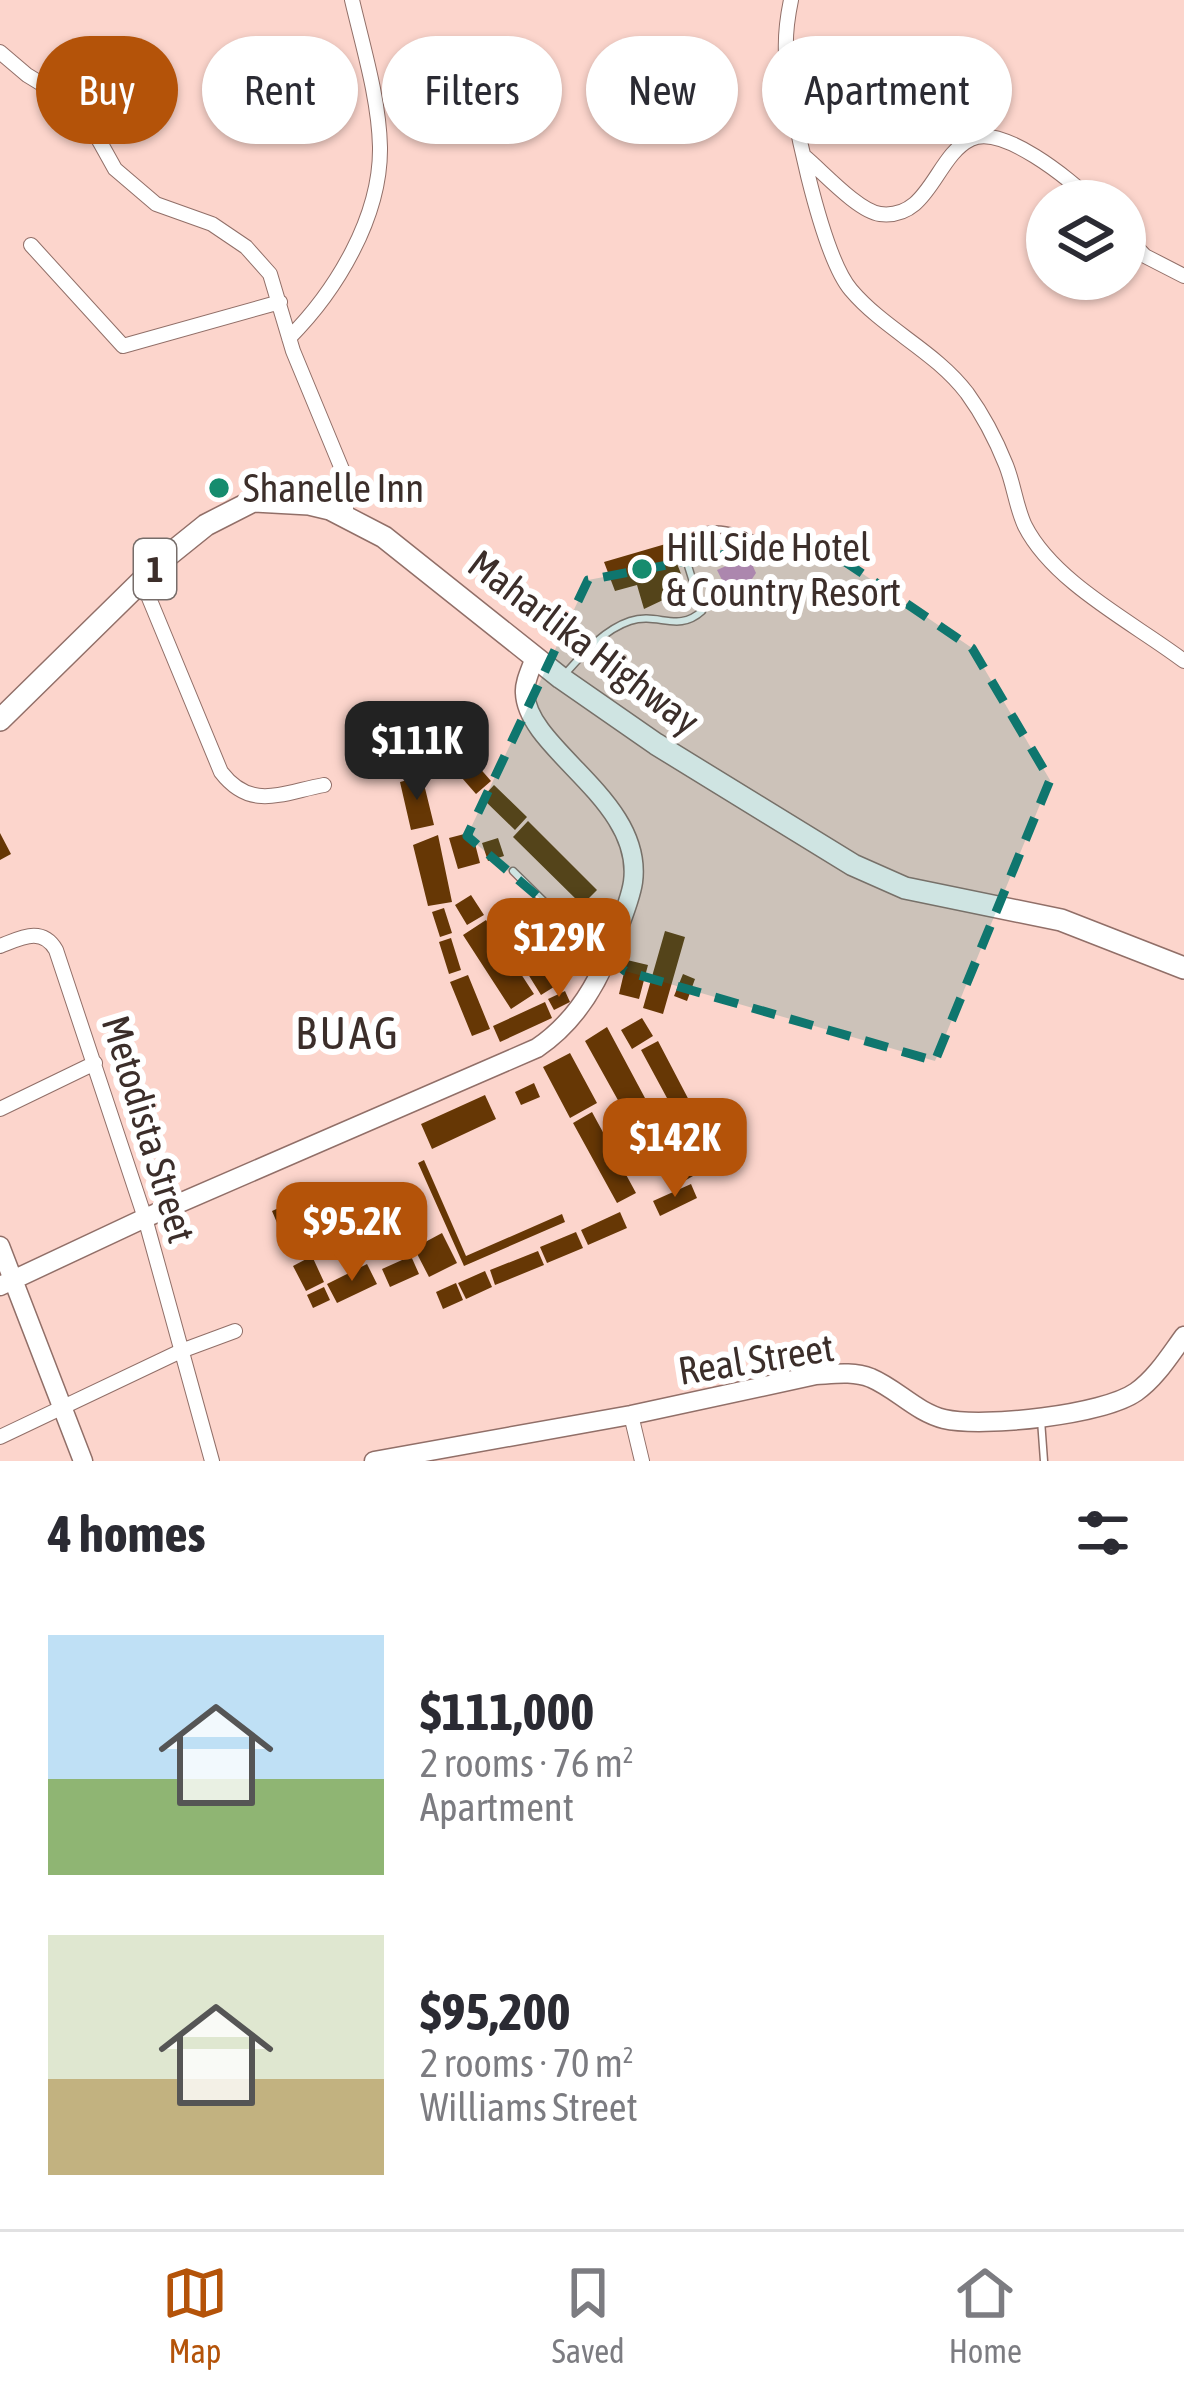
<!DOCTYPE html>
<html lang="en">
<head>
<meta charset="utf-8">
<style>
	:root { --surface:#fff; --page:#f2f2f3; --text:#2b2b33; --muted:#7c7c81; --line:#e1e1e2; --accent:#b45309 }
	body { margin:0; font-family:"Asap Condensed",sans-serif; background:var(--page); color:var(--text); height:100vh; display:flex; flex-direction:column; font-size:45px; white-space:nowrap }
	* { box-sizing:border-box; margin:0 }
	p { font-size:39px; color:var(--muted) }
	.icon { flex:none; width:66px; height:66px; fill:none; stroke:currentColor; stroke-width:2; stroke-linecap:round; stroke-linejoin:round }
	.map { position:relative; height:1461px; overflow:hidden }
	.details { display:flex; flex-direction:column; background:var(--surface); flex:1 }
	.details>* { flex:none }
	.guide { position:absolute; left:36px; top:36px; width:1113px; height:108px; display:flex; gap:24px }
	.tools { position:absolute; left:1026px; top:180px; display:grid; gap:24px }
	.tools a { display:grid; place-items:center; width:120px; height:120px; border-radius:50%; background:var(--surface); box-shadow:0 3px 9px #0004; font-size:60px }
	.price { position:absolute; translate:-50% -102px; padding:0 27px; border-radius:24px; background:var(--accent); color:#fff; font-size:39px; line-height:78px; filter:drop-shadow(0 3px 6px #0008) }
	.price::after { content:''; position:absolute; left:50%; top:72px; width:36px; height:27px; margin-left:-18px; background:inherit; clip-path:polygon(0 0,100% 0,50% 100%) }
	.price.on { background:#222; color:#fff }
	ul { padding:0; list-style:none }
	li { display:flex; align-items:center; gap:36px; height:300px; padding:0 48px }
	li span { display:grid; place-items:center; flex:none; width:336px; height:240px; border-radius:0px; color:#555 }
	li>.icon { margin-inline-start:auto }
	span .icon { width:144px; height:144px; fill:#fffc; stroke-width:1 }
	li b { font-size:51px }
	h2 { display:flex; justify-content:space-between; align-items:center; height:144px; padding:0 48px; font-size:51px }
	.tag { padding:0 42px; border-radius:54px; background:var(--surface); box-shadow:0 3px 9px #0004; font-size:42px; line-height:108px }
	.tag.on { background:var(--accent); color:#fff }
	.tabs { display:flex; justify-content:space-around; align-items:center; height:168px; border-top:3px solid var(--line); background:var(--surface); font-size:33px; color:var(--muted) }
	.tabs a { display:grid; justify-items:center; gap:6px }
	.tabs .on { color:var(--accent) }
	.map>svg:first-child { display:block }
</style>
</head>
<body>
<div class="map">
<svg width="1184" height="1461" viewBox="0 0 1184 1461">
	<rect width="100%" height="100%" fill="#fcd5cc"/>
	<path fill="#d48bbf" d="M742,559l9,3 5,11 -4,6 -26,9 -9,-18z"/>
	<path fill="#663705" d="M669,543l21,54 -27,3 -19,9 -7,-24 -22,6 -11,-29z
		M456,741l35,40 -15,13 -35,-40z
		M422,776l12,49 -23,5 -11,-48z
		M494,785l33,32 -12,13 -33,-32z
		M528,821l69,69 -15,15 -69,-68z
		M472,832l8,31 -22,6 -9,-31z
		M0,833l11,21 -11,6z
		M438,835l14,67 -24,4 -15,-61z
		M498,838l6,18 -16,5 -6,-18z
		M471,895l13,20 -17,10 -12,-20z
		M519,902l8,14 -26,15 -8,-13z
		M444,908l8,25 -12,4 -8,-25z
		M534,914l39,61 -32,20 -38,-61z
		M486,920l48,74 -23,15 -48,-74z
		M665,931l20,6 -22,77 -20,-6z
		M451,938l10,32 -12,4 -10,-32z
		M627,960l21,5 -9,34 -20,-5z
		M683,974l12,5 -8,22 -13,-5z
		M468,975l22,54 -18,7 -22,-54z
		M565,991l5,11 -16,8 -6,-11z
		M545,1002l7,16 -52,24 -7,-16z
		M642,1018l11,18 -21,13 -11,-19z
		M607,1027l61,114 -20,13 -63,-113z
		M658,1041l45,86 -16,8 -46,-85z
		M570,1053l27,50 -27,15 -27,-51z
		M534,1083l6,14 -19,8 -6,-13z
		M485,1095l11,24 -64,30 -11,-25z
		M592,1112l44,81 -19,10 -44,-80z
		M730,1112l12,47 -15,4 -12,-47z
		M677,1148l16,28 -19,11 -13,-28z
		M424,1160l42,96 96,-42 3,8 -101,44 -46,-103z
		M691,1184l6,14 -37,18 -7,-15z
		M294,1201l20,48 -22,9 -20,-47z
		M620,1212l7,16 -39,17 -7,-15z
		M576,1232l7,16 -36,15 -7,-16z
		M442,1233l15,30 -28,14 -15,-29z
		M538,1251l6,14 -49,20 -5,-15z
		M312,1256l12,26 -18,9 -13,-25z
		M411,1256l8,18 -29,13 -8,-18z
		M367,1264l10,20 -40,19 -10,-19z
		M485,1271l7,16 -26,12 -8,-16z
		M456,1283l7,17 -20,9 -7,-17z
		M324,1287l6,13 -17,8 -6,-13z"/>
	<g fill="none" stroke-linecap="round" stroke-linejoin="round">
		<g stroke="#916f68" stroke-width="9">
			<path id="lane" d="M564,675c18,-20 39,-45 66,-54 28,-9 48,12 72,-10l-17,-55c6,-47 72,-21 93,-1
				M513,871l58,57 39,14
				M1041,1420l3,41"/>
		</g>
		<g stroke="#916f68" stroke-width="16">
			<path id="street" d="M791,0c-4,19 -6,35 -5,54 3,49 35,201 65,236 34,40 84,61 116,103 16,22 29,47 39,72 8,20 10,42 19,61 29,57 109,97 159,135
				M0,52l27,23 54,33 34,61 41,35 56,20 34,23 24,27 23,77 53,128v38
				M805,157c18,15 53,54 75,57 50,6 55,-58 91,-75 31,-15 99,40 121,62
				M1125,235l20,21 39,20
				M31,245l92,101 157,-44
				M289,338c47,-47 92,-121 91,-191 -1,-48 -17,-100 -28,-147
				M142,581l79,191c30,39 60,21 103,13
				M0,946c21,-8 42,-20 56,4l89,268 67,243
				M0,1109l95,-46
				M631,1415l11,46
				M0,1437l181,-86 54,-20"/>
		</g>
		<g stroke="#916f68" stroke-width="21">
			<path id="secondary" d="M0,1246l83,215
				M0,1286l145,-68 392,-170c37,-25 60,-62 75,-103 7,-19 18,-43 21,-63 11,-82 -106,-132 -108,-189 -1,-11 7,-26 10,-36
				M374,1461l257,-46 185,-40c18,-1 37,-4 55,3 26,11 45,34 73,41 39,9 159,-4 192,-27 20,-14 34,-37 48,-56"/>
		</g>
		<g stroke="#916f68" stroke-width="24">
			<path id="primary" d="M0,720l165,-162 41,-33 47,-24 56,3 21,5 54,28 177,141 95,66 197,121 52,23 156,32 123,48"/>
		</g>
		<use href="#lane" stroke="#fff" stroke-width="6"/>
		<use href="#street" stroke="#fff" stroke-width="14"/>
		<use href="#secondary" stroke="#fff" stroke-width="18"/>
		<use href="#primary" stroke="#fff" stroke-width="21"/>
	</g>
	<path fill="#0f766e" fill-opacity="0.2" stroke="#0f766e" stroke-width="9" stroke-dasharray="24 15" stroke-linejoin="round" d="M810,538l162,110 78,132 -115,281 -310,-90 -158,-135 121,-256z"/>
	<g fill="#168c6e" stroke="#fff" stroke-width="4.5">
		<circle cx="219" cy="488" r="12"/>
		<circle cx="642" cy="569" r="12"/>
	</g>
	<g text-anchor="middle" stroke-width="12" stroke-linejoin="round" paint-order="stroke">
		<rect fill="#fff" stroke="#766d6a" stroke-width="3" x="134" y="539" width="42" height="60" rx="9"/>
		<g font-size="36" font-weight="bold" fill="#3c2e2a">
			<text x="155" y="582">1</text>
		</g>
		<g font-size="39" fill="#3c2e2a" stroke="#fff" text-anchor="start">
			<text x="243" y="502">Shanelle Inn</text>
			<text x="666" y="561">Hill Side Hotel<tspan x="666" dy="45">&amp; Country Resort</tspan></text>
		</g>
		<g font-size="39" fill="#3c2e2a" stroke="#fff">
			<text transform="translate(584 642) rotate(37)" y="14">Maharlika Highway</text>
			<text transform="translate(149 1129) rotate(73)" y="14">Metodista Street</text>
			<text transform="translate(756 1359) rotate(-9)" y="14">Real Street</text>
		</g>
		<g font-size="45" letter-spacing="3" fill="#3c2e2a" stroke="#fff">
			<text x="348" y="1049">BUAG</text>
		</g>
	</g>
</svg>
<div class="tools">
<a><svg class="icon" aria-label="layers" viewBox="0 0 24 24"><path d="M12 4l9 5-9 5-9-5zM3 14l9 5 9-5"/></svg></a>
</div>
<b class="price on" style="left:417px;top:803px">$111K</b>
<b class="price" style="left:559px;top:1000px">$129K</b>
<b class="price" style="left:675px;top:1200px">$142K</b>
<b class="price" style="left:352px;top:1284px">$95.2K</b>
<div class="guide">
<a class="tag on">Buy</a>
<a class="tag">Rent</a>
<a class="tag">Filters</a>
<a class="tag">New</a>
<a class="tag">Apartment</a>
</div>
</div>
<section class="details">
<h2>4 homes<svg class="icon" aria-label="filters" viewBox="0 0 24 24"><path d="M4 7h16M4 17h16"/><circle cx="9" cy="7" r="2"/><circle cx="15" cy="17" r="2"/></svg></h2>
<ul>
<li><span style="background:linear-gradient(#bfe0f5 60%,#8fb573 0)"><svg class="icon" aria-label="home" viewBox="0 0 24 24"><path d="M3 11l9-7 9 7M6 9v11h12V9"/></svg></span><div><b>$111,000</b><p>2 rooms · 76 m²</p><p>Apartment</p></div></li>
<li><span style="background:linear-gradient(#dfe7d0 60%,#c2b280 0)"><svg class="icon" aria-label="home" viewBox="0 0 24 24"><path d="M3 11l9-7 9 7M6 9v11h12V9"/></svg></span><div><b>$95,200</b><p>2 rooms · 70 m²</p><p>Williams Street</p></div></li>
</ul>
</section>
<nav class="tabs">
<a class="on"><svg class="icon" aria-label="map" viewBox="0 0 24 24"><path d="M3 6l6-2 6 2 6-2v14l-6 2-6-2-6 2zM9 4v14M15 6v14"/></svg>Map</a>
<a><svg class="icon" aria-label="saved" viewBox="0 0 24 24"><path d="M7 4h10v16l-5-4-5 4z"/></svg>Saved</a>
<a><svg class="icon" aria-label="home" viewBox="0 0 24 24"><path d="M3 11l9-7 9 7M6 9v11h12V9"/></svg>Home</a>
</nav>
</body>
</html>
